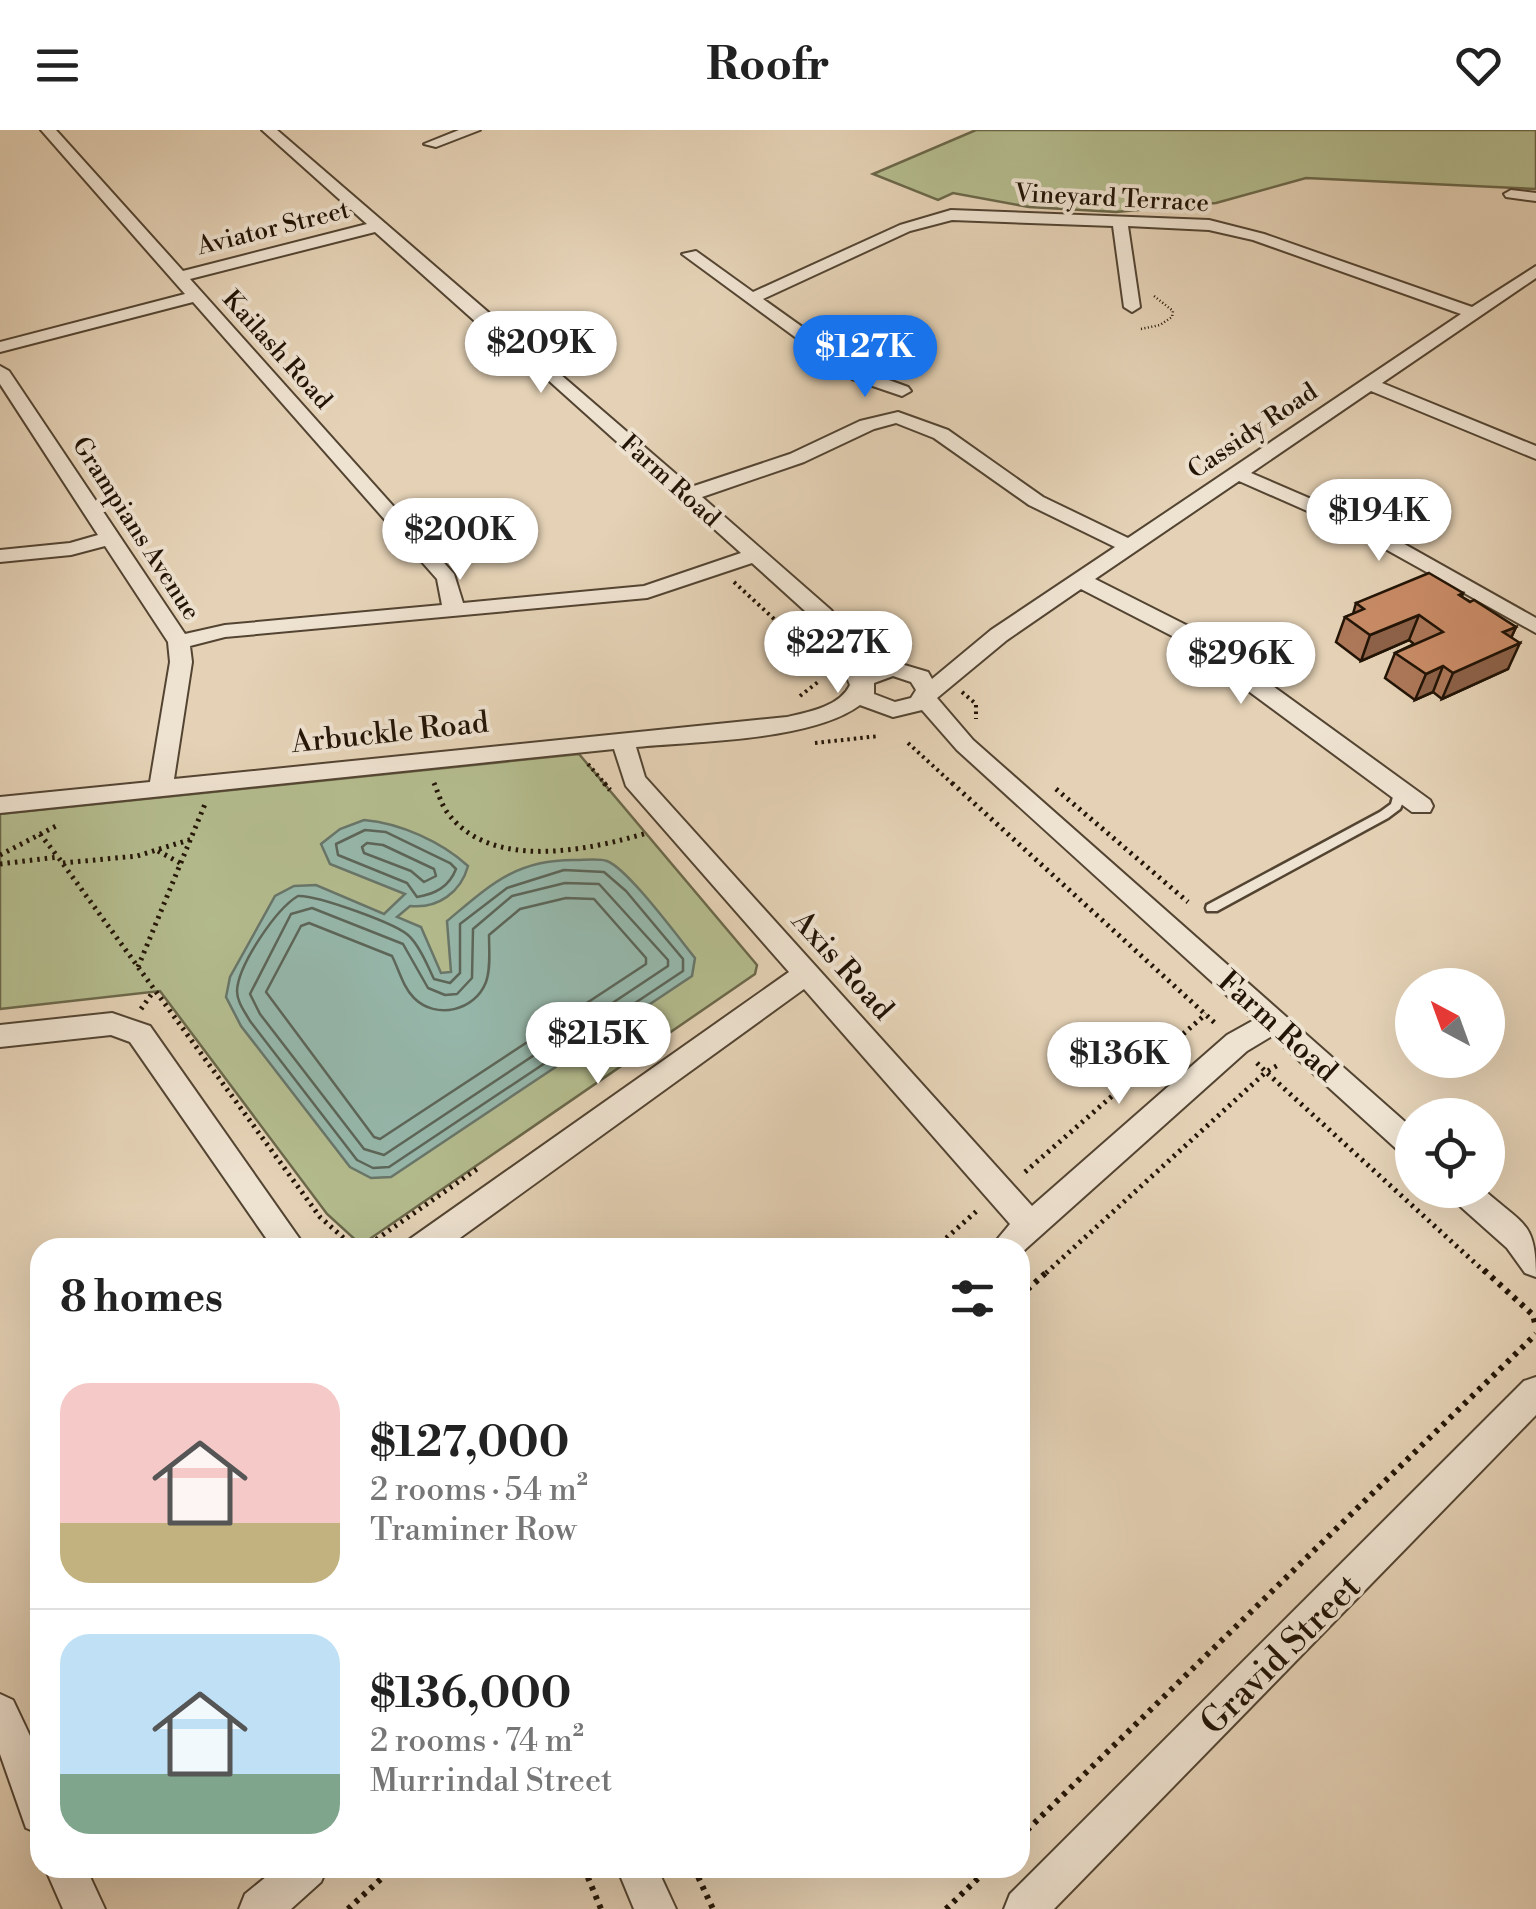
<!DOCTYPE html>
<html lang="en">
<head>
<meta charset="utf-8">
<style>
	:root { --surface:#fff; --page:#f2f2f2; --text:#222; --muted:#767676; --line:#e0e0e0; --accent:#1a73e8 }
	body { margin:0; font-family:"Libre Bodoni",serif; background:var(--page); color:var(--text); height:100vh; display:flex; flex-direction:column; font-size:38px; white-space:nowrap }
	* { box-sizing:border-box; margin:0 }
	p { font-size:32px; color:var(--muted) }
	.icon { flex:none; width:55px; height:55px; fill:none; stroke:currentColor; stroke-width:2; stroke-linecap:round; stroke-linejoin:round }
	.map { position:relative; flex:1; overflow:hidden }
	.sheet { position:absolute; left:30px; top:1108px; width:1000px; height:640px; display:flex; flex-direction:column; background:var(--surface); border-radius:30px; box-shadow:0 10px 40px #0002 }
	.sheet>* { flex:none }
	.needle { width:65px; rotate:319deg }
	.buttons { position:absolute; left:1395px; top:838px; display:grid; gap:20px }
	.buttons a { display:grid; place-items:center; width:110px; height:110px; border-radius:50%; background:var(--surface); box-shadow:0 10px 40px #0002; font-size:50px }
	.price { position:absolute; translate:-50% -85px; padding:0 22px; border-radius:35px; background:#fff; color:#222; font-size:32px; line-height:65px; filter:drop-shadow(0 2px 5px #0008) }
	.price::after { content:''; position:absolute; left:50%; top:60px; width:30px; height:22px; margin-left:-15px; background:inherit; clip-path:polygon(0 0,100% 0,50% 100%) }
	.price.current { background:var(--accent); color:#fff }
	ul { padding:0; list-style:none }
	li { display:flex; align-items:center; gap:30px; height:250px; padding:0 30px }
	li+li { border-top:2px solid var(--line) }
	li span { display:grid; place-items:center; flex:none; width:280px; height:200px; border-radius:30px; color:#555 }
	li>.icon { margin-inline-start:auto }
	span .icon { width:120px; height:120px; fill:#fffc; stroke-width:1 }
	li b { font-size:42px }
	h2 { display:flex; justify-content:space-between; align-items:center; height:120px; padding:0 30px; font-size:42px }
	header { display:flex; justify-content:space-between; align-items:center; height:130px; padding:0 30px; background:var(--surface); font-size:45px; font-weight:700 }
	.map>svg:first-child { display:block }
</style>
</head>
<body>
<header><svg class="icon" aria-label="menu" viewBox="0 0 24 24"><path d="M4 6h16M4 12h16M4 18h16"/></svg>Roofr<svg class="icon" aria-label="heart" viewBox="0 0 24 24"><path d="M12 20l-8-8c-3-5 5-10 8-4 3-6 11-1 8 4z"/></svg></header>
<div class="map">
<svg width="1536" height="1779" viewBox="0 0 1536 1779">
	<rect width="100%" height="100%" fill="#e5d2b6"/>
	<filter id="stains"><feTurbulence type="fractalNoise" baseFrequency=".002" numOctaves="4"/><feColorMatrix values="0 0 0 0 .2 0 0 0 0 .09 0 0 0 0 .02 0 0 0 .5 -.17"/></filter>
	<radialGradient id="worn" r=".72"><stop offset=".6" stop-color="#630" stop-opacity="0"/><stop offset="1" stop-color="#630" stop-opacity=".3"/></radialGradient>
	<path fill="#b4bc8e" stroke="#6b684a" stroke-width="2.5" d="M976,0h560v59l-230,-11 -90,25 -100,9 -87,-5 -76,-14 -15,7 -65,-26z
		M579,624l178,211 -2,9 -394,271 -34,-31 -167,-223 -160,18v-195z"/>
	<path fill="#96b8ac" stroke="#68766a" stroke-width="2.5" d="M364,690c36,3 78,22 104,46 -7,26 -30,43 -58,40l-13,11 24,10 20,46 10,-1 -4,-51c43,-36 69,-62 129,-61 8,0 23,-2 31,1 21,8 71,76 88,97l-3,18 -301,201 -20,1 -21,-11 -109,-141 -15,-29 4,-20 45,-81 19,-10 22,-1 68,29 21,-20 -75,-30 -9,-20 19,-15z"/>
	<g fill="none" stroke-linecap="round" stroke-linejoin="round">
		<path stroke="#5c6659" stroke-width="2.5" d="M365,700l21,2 64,31 6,6c-7,18 -21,25 -39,28l-10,-14 -69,-28 -2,-11z
			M367,713l16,2 51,24 2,7 -12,6 -13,-11 -47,-18 -2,-6z
			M564,740l40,2 22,19 57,68v12l-294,196 -16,1 -16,-8 -107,-139c-5,-9 -13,-19 -13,-30 1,-26 39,-82 61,-95 18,-1 101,28 112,41 11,11 17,28 24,42l16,4 10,-10v-49l47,-36z
			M565,753l34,1 69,76v6l-284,189 -20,-6 -104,-135 -10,-20 41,-80 21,-6 91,36 25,44 17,7 12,-1 15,-16 1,-49 39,-33z
			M566,768l28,1 52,59v6l-266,175 -6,-2 -108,-145 35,-66 8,-3 83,33c7,14 11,31 22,42 22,22 61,13 72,-16 5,-14 3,-32 3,-47l31,-26z"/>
		<g stroke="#534432" stroke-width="5">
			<path id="service" d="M1393,651l4,1 8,15 -5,12 -12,9 -171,93h-10l-1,-3 1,-3 173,-93 11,-8 2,-7 -6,-12z"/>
		</g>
		<g stroke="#534432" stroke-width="4">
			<path id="minor" d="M41,0h15l127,141 184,-47 -105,-94h15l414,357 99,-33 70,-33 38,-9 50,18 95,67 85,41 333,-224 -208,-74 -44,-10 -81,-4 12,81 -8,5 -8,-5 -11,-81 -161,-6 -42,11 -147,68 101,72 44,16 3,4 -9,5 -50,-17 -170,-125 14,-3 57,41 147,-67 51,-15 258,10 55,14 208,73 64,-41v12l-154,105 154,63v13l-165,-68 -120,82 116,50 169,95v15l-183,-102 -114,-50 -144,98 99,50 236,171 3,6 -3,6h-18l-234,-173 -97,-50 -74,51 -70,58 36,42 439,388v29l-10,-3 -130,-118 -25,15 -227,203v-6h-30l20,-24 -206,-235 -358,259h-40l4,-9 379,-267 -163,-186 -12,-37 -614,64v-16l150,-15 20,-120 -2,-20 -63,-96 -34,9 -71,7v-12l70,-7 28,-8 -98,-151v-18l9,5 176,263 40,-9 217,-20 -5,-26 -244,-277 -193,50v-10l185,-48zM375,102l112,100 31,21 223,200 -97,33 -181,17 -9,-29 -264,-295zM896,293l38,15 95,67 86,42 -124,83 -59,49 -4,-7 -27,-8 -52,-31 -18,-23 -129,-113 102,-35 70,-33zM752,433l63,57 16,19 19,46c-10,21 -40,27 -63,32l-613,62 18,-117 -2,-16 35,-9 422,-39zM861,529l14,9 -9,2zM893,546l18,6 5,8 -5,8 -16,4 -21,-8v-11zM860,575l33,12 29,-7 35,40 297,270 -27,15 -195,171 -387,-429 -9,-30c62,-6 175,-6 224,-42z
				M459,0h21l-44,17 -12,-3z
				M1511,60l25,3v8l-30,-4 -2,-3z
				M112,883l38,13 156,222h-33l-143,-206 -19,-7 -111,12v-22z
				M1448,1060h36c39,35 52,31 52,87l-11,-4 -18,-25 -55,-49z
				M1536,1247v38l-482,494h-50l6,-15 514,-513z
				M0,1564l13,6 27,57v77l-14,-6 -26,-74z
				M45,1738h41l19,41h-42z
				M277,1738h50l-6,14 -30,27h-52l6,-15z
				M617,1738h40l19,41h-42z"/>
		</g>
		<path stroke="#221406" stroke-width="2.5" stroke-dasharray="1 2.5" stroke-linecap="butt" d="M1141,199l19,-4 12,-8 1,-6 -19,-15"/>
		<path stroke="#221406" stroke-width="4" stroke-dasharray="2.5 4" stroke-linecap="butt" d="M734,452l78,72
			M962,562l14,12v15
			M800,566l18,-14
			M815,613l64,-7
			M908,613l47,43
			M588,634l19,22"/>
		<path stroke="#221406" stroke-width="5" stroke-dasharray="2.5 5" stroke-linecap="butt" d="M434,653c4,9 7,21 13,29 43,60 142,38 200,21
			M604,653l6,7
			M952,653l264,241
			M1056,659l132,113
			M40,704l18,23
			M158,721l24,13
			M0,725l60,-31
			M63,733l74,-7 55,-17
			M0,734l58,-7 262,360 35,31
			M138,837l67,-163
			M141,879l12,-17
			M1257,933l9,9 14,-8
			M1025,1042l181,-158
			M364,1118l113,-79
			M935,1118l44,-39
			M1046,1143l220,-201 220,201"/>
		<path stroke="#221406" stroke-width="6" stroke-dasharray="4 6" stroke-linecap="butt" d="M1484,1140l49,45 3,12
			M1020,1166l29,-26
			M1020,1707l516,-503
			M584,1738l17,41
			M694,1738l19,41
			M348,1779l45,-41
			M946,1779l43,-41"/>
		<use href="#service" fill="#eee2d0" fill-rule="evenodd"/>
		<use href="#minor" fill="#eee2d0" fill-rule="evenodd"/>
	</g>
	<path fill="#ad7859" stroke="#221406" stroke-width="2.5" d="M1463,463l-1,4 54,30 -5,11 -3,31 -66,30 -9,-7 -18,8 -30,-22 10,-25 19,-9 -5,-4 -48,21 -25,-19 9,-25 8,-3 3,-11z"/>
	<path fill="#8d6248" stroke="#221406" stroke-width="2.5" d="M1419,485l-10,25 -48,21 9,-26z
		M1516,497l-10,22 14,-6 -12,26 -66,30 11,-26 50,-41z
		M1443,536l-10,26 -18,8 11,-26z"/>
	<path fill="#c98c67" stroke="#221406" stroke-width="2.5" d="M1429,443l34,20 -4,2 11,7 4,-2 42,27 -13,5 17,11 -67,30 -10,-7 -17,8 -31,-21 48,-21 -24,-17 -49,20 -25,-18 19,-8 -8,-6z"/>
	<g text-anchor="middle" stroke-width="8" stroke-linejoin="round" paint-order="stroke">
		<g font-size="25" fill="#221406" stroke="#eee2d0">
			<text transform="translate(1112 67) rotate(3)" y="9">Vineyard Terrace</text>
			<text transform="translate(273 97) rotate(-14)" y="9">Aviator Street</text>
			<text transform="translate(278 219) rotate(48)" y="9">Kailash Road</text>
			<text transform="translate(1252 300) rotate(-34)" y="9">Cassidy Road</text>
			<text transform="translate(671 350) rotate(42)" y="9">Farm Road</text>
			<text transform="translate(137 398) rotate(57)" y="9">Grampians Avenue</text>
		</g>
		<g font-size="30" fill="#221406" stroke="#eee2d0">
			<text transform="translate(390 602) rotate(-6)" y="10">Arbuckle Road</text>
			<text transform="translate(843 835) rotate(48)" y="10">Axis Road</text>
			<text transform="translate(1278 896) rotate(42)" y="10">Farm Road</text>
		</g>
		<g font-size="35" fill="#221406" stroke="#eee2d0">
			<text transform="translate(1280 1524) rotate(-45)" y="12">Gravid Street</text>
		</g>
	</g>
	<rect width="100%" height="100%" filter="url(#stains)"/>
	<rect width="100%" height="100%" fill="url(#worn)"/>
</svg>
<div class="buttons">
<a><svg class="needle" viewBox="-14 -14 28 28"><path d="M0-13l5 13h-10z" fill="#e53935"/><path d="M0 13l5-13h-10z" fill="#767676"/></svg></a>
<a><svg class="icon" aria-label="locate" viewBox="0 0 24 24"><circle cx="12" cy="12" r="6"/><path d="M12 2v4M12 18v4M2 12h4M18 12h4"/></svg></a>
</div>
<b class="price" style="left:541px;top:266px">$209K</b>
<b class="price current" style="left:865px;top:270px">$127K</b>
<b class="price" style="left:1379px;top:434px">$194K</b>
<b class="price" style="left:460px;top:453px">$200K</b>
<b class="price" style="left:838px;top:566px">$227K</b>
<b class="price" style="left:1241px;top:577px">$296K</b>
<b class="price" style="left:598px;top:957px">$215K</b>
<b class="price" style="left:1119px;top:977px">$136K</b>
<section class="sheet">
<h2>8 homes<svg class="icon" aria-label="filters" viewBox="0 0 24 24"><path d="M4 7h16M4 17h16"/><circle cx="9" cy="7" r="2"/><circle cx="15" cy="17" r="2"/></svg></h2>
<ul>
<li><span style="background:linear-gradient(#f6c9c9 70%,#c2b280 0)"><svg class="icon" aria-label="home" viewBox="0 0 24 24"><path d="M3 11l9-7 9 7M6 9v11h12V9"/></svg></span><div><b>$127,000</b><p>2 rooms · 54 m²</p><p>Traminer Row</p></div></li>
<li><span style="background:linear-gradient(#bfe0f5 70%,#7fa58c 0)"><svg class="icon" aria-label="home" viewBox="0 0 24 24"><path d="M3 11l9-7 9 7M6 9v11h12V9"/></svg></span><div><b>$136,000</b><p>2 rooms · 74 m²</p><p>Murrindal Street</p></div></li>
</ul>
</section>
</div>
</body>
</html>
